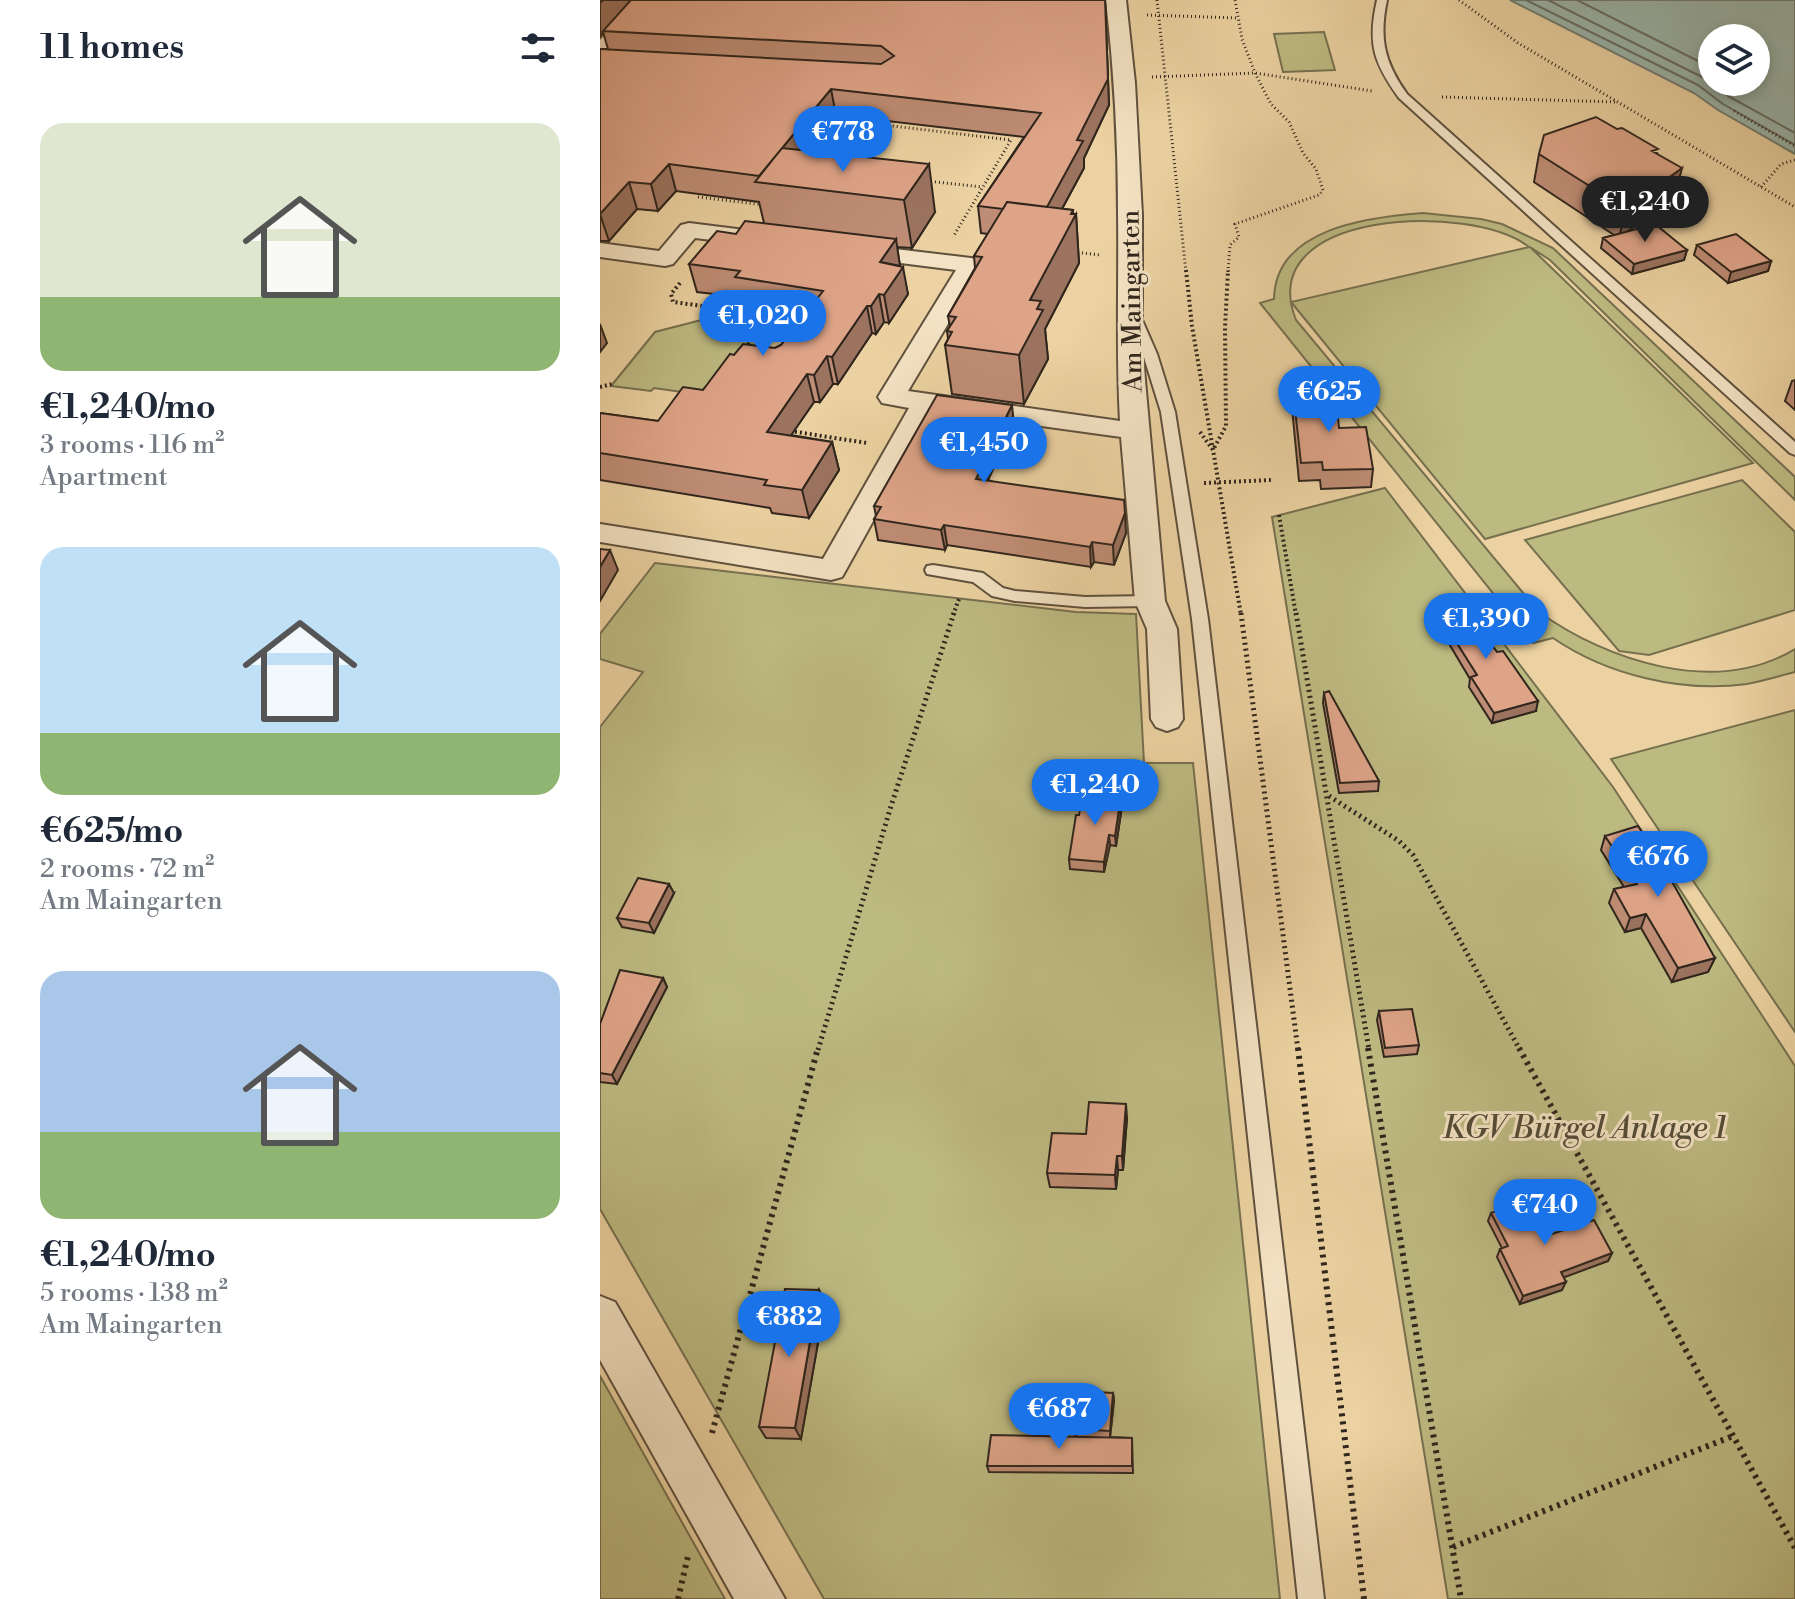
<!DOCTYPE html>
<html lang="en">
<head>
<meta charset="utf-8">
<style>
	:root { --surface:#fff; --page:#f2f2f3; --text:#1f2937; --muted:#747a83; --accent:#1a73e8 }
	body { margin:0; font-family:"Libre Bodoni",serif; background:var(--page); color:var(--text); height:100vh; display:flex; flex-direction:column; font-size:30px; white-space:nowrap }
	* { box-sizing:border-box; margin:0 }
	p { font-size:26px; color:var(--muted) }
	.icon { flex:none; width:44px; height:44px; fill:none; stroke:currentColor; stroke-width:2; stroke-linecap:round; stroke-linejoin:round }
	.map { position:relative; flex:1; overflow:hidden }
	.side { display:flex; flex-direction:column; background:var(--surface); width:600px }
	.side>* { flex:none }
	.tools { position:absolute; left:1098px; top:24px; display:grid; gap:16px }
	.tools a { display:grid; place-items:center; width:72px; height:72px; border-radius:50%; background:var(--surface); box-shadow:0 4px 12px #0003; font-size:40px }
	.price { position:absolute; translate:-50% -68px; padding:0 18px; border-radius:28px; background:var(--accent); color:#fff; font-size:26px; line-height:52px; filter:drop-shadow(0 2px 4px #0008) }
	.price::after { content:''; position:absolute; left:50%; top:48px; width:24px; height:18px; margin-left:-12px; background:inherit; clip-path:polygon(0 0,100% 0,50% 100%) }
	.price.current { background:#222; color:#fff }
	ul { padding:0; list-style:none }
	li { display:grid; align-content:center; gap:16px; height:424px; padding:0 40px }
	li span { display:grid; place-items:center; height:248px; border-radius:24px; color:#555 }
	li>.icon { margin-inline-start:auto }
	span .icon { width:144px; height:144px; fill:#fffc; stroke-width:1 }
	li b { font-size:34px }
	h2 { display:flex; justify-content:space-between; align-items:center; height:96px; padding:0 40px; font-size:34px }
	main { display:flex; flex:1; min-height:0 }
	.map>svg:first-child { display:block }
</style>
</head>
<body>
<main>
<section class="side">
<h2>11 homes<svg class="icon" aria-label="filters" viewBox="0 0 24 24"><path d="M4 7h16M4 17h16"/><circle cx="9" cy="7" r="2"/><circle cx="15" cy="17" r="2"/></svg></h2>
<ul>
<li><span style="background:linear-gradient(#dfe7d0 70%,#8fb573 0)"><svg class="icon" aria-label="home" viewBox="0 0 24 24"><path d="M3 11l9-7 9 7M6 9v11h12V9"/></svg></span><div><b>€1,240/mo</b><p>3 rooms · 116 m²</p><p>Apartment</p></div></li>
<li><span style="background:linear-gradient(#bfe0f5 75%,#8fb573 0)"><svg class="icon" aria-label="home" viewBox="0 0 24 24"><path d="M3 11l9-7 9 7M6 9v11h12V9"/></svg></span><div><b>€625/mo</b><p>2 rooms · 72 m²</p><p>Am Maingarten</p></div></li>
<li><span style="background:linear-gradient(#a9c7e8 65%,#8fb573 0)"><svg class="icon" aria-label="home" viewBox="0 0 24 24"><path d="M3 11l9-7 9 7M6 9v11h12V9"/></svg></span><div><b>€1,240/mo</b><p>5 rooms · 138 m²</p><p>Am Maingarten</p></div></li>
</ul>
</section>
<div class="map">
<svg width="1195" height="1599" viewBox="0 0 1195 1599">
	<rect width="100%" height="100%" fill="#ecd2a2"/>
	<filter id="stains"><feTurbulence type="fractalNoise" baseFrequency=".0025" numOctaves="4"/><feColorMatrix values="0 0 0 0 .2 0 0 0 0 .09 0 0 0 0 .02 0 0 0 .5 -.17"/></filter>
	<radialGradient id="worn" r=".72"><stop offset=".6" stop-color="#630" stop-opacity="0"/><stop offset="1" stop-color="#630" stop-opacity=".3"/></radialGradient>
	<path fill="#bdba81" stroke="#76704f" stroke-width="2" d="M724,32l11,38 -52,2 -9,-38z
		M823,213l58,6 21,5 51,24 242,229v23l-245,-240 -20,-13 223,216 -268,76 -194,-237 238,-55c-57,-45 -277,-38 -233,73l243,292c68,49 177,85 256,37v23c-16,4 -32,9 -48,12 -65,9 -140,-9 -194,-46l-20,5 -273,-340 14,-4c1,-71 95,-82 149,-86z
		M113,317l65,9 -19,26 -42,45 -63,-9 -3,3 -40,-5 44,-54z
		M1142,480l53,52v78l-146,45 -30,-4 -94,-111z
		M785,488l228,299 182,279v533h-347l-176,-1082z
		M55,563l421,49 60,2 8,149h49l87,836h-456l-224,-390v-482l43,-55 -43,-13v-25z
		M1195,710v322l-184,-273z
		M0,1376l125,223h-125z"/>
	<path fill="#9ab6ac" stroke="#707c73" stroke-width="2" fill-rule="evenodd" d="M910,0h285v154l-77,-44 -24,-17zM1112,38h44v44h-44z"/>
	<g fill="none" stroke-linecap="round" stroke-linejoin="round">
		<path stroke="#656e64" stroke-width="2" d="M926,0l172,85 25,19 72,41
			M948,0l154,77 26,19 67,37
			M977,0l135,68"/>
		<g stroke="#5f513e" stroke-width="4">
			<path id="lane" d="M777,0h10c-8,38 -3,62 20,94l388,348v13l-5,-2 -391,-355c-25,-35 -32,-54 -22,-98z
				M532,309l7,4 18,41 18,58 33,207 116,980h-26l-106,-980 -31,-207 -18,-58 -18,-41z
				M333,565l50,8 20,15 12,3 70,6 65,-1 8,5 -8,5 -65,1 -70,-6 -23,-5 -19,-14 -46,-8 -2,-4 2,-4z"/>
		</g>
		<g stroke="#5f513e" stroke-width="4">
			<path id="street" d="M35,0h20l-48,56 -7,2v-18z
				M506,0h20l9,83 7,132v132l23,254 12,28 6,90 -5,8 -11,4 -11,-4 -5,-8 -4,-90 -12,-28 -14,-164 -187,-26 -88,159 -4,7 -11,3 -231,-38v-18l223,35 86,-151 -27,-5 -4,-6 78,-127 -111,-14 -4,-5 4,-5 8,-2 118,14 8,2 4,5 -75,126 212,30c-4,-70 -1,-138 -2,-208 0,-71 -4,-142 -12,-213z
				M89,223l72,9 8,2 4,5 -4,5 -8,2 -66,-8 -22,26 -8,2 -65,-9v-14l59,8 22,-26z
				M0,1296l15,6 170,297h-51l-134,-239z"/>
		</g>
		<path stroke="#30261d" stroke-width="3" stroke-dasharray="1 3" stroke-linecap="butt" d="M557,0l29,272
			M859,0l59,43 277,164
			M547,15l91,3
			M552,77l103,-4 117,18
			M842,97l175,5
			M1134,111l61,35
			M265,114l-6,8 152,18 -58,97
			M251,158l14,-19 -17,-3 11,-14
			M327,181l55,6
			M1161,187l20,-23 14,-4
			M98,197l67,8
			M474,252l26,3
			M628,272l2,-27 9,-8 -4,-13 84,-29 4,-5 -7,-21 -13,-16 -14,-31 -18,-18 -16,-31 -13,-34 -7,-39"/>
		<path stroke="#30261d" stroke-width="4" stroke-dasharray="2 3" stroke-linecap="butt" d="M586,270l6,56 49,289
			M80,283l-9,11 2,8 134,18
			M146,349l17,-34
			M0,387l12,-3
			M190,431l77,12
			M600,432l13,18 13,-24 -1,-98 3,-58
			M604,483l67,-3
			M679,515l17,100
			M353,615l6,-16"/>
		<path stroke="#30261d" stroke-width="5" stroke-dasharray="2 4" stroke-linecap="butt" d="M641,613l57,437
			M696,613l73,437
			M729,796l70,45 14,14 107,195
			M218,1050l73,-244 63,-193"/>
		<path stroke="#30261d" stroke-width="6" stroke-dasharray="3 5" stroke-linecap="butt" d="M698,1048l66,551
			M768,1048l93,551
			M919,1048l276,500
			M112,1433l106,-385
			M853,1547l280,-111
			M78,1599l10,-43"/>
		<use href="#lane" fill="#f3e2c3" fill-rule="evenodd"/>
		<use href="#street" fill="#f3e2c3" fill-rule="evenodd"/>
	</g>
	<path fill="#bf8d75" stroke="#30261d" stroke-width="2" d="M0,0h505l4,105 -25,53v10l-22,41 11,1v4h3l3,49 -34,66 3,30 -24,45 -72,-10 -7,-49 3,-6 -1,-8 3,-4 -2,-11 27,-48 -1,-12 14,-22 -7,-1 -3,-27 46,-69 -188,-22 -28,35 127,62 -23,36 -15,-1 3,19 8,28 -19,29 -5,-1 -8,12 -4,-1 -34,51h-5l-13,18h-6l-23,33 41,7 7,28 -30,48 -37,-5 -2,-5 -170,-28v-67l58,8 45,-31 31,-35 41,-7 6,-3 24,-31 -63,-9 -2,-8 -43,-5 -8,-28 47,-30 28,-11 -5,-21 -83,-11 -18,20 -21,-2 -28,32h-9v-192h8l-5,-17 -3,4z
		M1057,153l18,43 -47,35 59,19 -3,10 -52,14 -31,-26 2,-10 11,-3 -80,-53 5,-28z
		M1097,245l74,16 -3,10 -40,12 -34,-28z
		M1195,380v30l-10,-9 7,-20z
		M693,390l46,38 34,41 -2,18 -50,2 -1,-9 -21,1 -7,-73z
		M414,425l-26,55 138,53 -12,32 -20,-3 -3,5 -144,-22 -2,5 -67,-10 -4,-21 2,-3 -2,-10z
		M836,610l61,42 39,59 -44,12 -23,-36 1,-8 -35,-59z
		M724,693l55,88 -1,10 -39,2 -16,-90z
		M521,796l1,10 -6,40 -6,-1 -6,27 -34,-3 -1,-10 10,-44z
		M1005,836l110,122 -7,14 -36,10 -31,-54 -16,4 -16,-29 5,-14 10,-2 -23,-37z
		M74,893l-20,40 -32,-6 -5,-9z
		M63,978l4,9 -50,97 -17,-2v-58z
		M779,1011l40,34 -2,9 -33,3 -7,-37z
		M527,1118l-4,52h-5l-2,19 -66,-2 -3,-14 39,-39z
		M891,1213l61,21 60,19 -4,8 -45,16 -1,13 -42,14 -23,-47 3,-8 2,-1 -14,-27z
		M219,1290l6,13 -24,136 -35,-1 -7,-11z
		M513,1393l1,7 -4,37 22,1 1,35 -144,-1 -2,-6 89,-30 -1,-7z"/>
	<path fill="#9b735f" stroke="#30261d" stroke-width="2" d="M3,0h28l-31,36v-33z
		M505,0l4,105 -25,53v10l-40,74 -2,-27 35,-75z
		M231,89l5,26 -56,70 -21,-9z
		M69,164l7,27 -18,20 -7,-27z
		M329,164l6,48 -23,36 -8,-48z
		M1082,168l-7,28 -56,42 7,-29z
		M29,182l8,27 -28,32 -9,-27z
		M473,210v9l3,-5 3,49 -34,66 3,30 -24,45 -5,-49 11,-55z
		M296,239l4,27 -20,-4z
		M1087,250l-3,10 -52,14 2,-10z
		M1171,261l-3,10 -40,12 3,-11z
		M303,267l5,27 -19,29 -5,-28z
		M279,294l5,28 -8,12 -5,-28z
		M267,306l5,27 -34,51 -6,-27z
		M0,324l7,19 -7,9z
		M227,356l6,28 -13,18 -6,-27z
		M207,374l7,28 -40,58 -7,-28z
		M412,405l2,20 -36,74 -2,-20z
		M232,442l7,28 -30,48 -7,-28z
		M525,513l1,20 -12,32 -1,-20z
		M344,525l3,20 -2,5 -4,-20z
		M492,542l2,20 -3,5 -1,-20z
		M10,550l8,20 -18,31v-34z
		M938,701l-2,10 -44,12 2,-10z
		M521,796l1,10 -6,40 -1,-10z
		M509,835l1,10 -6,27v-10z
		M69,884l5,9 -20,40 -5,-10z
		M1046,914l-5,14 -16,4 5,-14z
		M1115,958l-7,14 -36,10 6,-14z
		M63,978l4,9 -50,97 -5,-9z
		M526,1104l1,14 -4,52 -1,-14z
		M517,1156l1,14 -2,19 -1,-14z
		M1012,1253l-4,8 -51,19 4,-8z
		M966,1282l-4,8 -42,14 3,-8z
		M219,1290l6,13 -24,136 -6,-11z
		M513,1393l1,7 -4,38v-7z"/>
	<path fill="#dea488" stroke="#30261d" stroke-width="2" d="M31,0h474l3,79 -31,61 6,1 -36,66 -40,-5 -4,7 -25,-3 63,-93 -210,-24 -72,87 -90,-12 -18,20 -22,-2 -29,32v-165l281,15 13,-8 -13,-10 -278,-15z
		M996,117l21,12 5,-1 36,21 -6,2 30,17 -56,41 -87,-55 5,-19z
		M182,148l147,16 -25,36 -149,-18z
		M407,202l66,8 -2,4h5l-46,86 11,1 -4,8 6,1 -24,45 -74,-10 7,-13 -5,-1 9,-14 -8,-1 34,-59 -8,-1z
		M145,221l151,18 -16,23 23,5 -19,28 -5,-1 -8,12h-4l-35,51 -5,-1 -13,19 -7,-1 -40,58 65,10 -30,48 -38,-5 3,-5 -167,-27v-40l58,8 25,-34 20,3 27,-36 4,1 9,-11 32,4 6,-3 42,-54 -88,-14 5,-6 -51,-7 28,-33 19,3z
		M1055,224l32,26 -53,14 -31,-26z
		M1136,234l35,27 -40,11 -34,-27z
		M693,390h42l4,38 27,-1 7,42 -50,1 -1,-8 -21,1z
		M337,395l75,10 -36,74 148,21 1,13 -12,32 -21,-3 -2,5 -146,-22 -3,5 -67,-11 7,-12 -7,-1z
		M0,549l10,1 -10,17z
		M857,596l40,56 6,-1 35,50 -44,12 -23,-36 6,-2 -41,-65z
		M729,691l50,90 -39,2 -16,-90z
		M483,794l38,2 -6,40 -6,-1 -5,27 -35,-3 7,-44h3z
		M1038,826l19,29 58,103 -37,10 -32,-54 -16,4 -16,-29 23,-5 -32,-48z
		M38,878l31,6 -20,39 -32,-5z
		M20,970l43,8 -51,97 -12,-2v-49z
		M812,1009l7,36 -34,3 -6,-37z
		M489,1102l37,2 -4,52h-5l-2,19 -68,-2 5,-40 34,1z
		M933,1198l19,36 42,-14 18,33 -51,19 5,10 -43,14 -23,-47 8,-3 -17,-33z
		M185,1289l34,1 -24,138 -36,-1z
		M479,1391l34,2 -3,38 -35,-2z
		M391,1435l141,3v28h-145z"/>
	<g text-anchor="middle" stroke-width="6" stroke-linejoin="round" paint-order="stroke">
		<g font-size="26" fill="#30261d" stroke="#f3e2c3">
			<text transform="translate(531 301) rotate(-91)" y="9">Am Maingarten</text>
		</g>
		<g font-size="32" font-style="italic" fill="#534b36" stroke="#f3e2c3">
			<text x="984" y="1138">KGV Bürgel Anlage 1</text>
		</g>
	</g>
	<rect width="100%" height="100%" filter="url(#stains)"/>
	<rect width="100%" height="100%" fill="url(#worn)"/>
</svg>
<div class="tools">
<a><svg class="icon" aria-label="layers" viewBox="0 0 24 24"><path d="M12 4l9 5-9 5-9-5zM3 14l9 5 9-5"/></svg></a>
</div>
<b class="price" style="left:243px;top:174px">€778</b>
<b class="price current" style="left:1045px;top:244px">€1,240</b>
<b class="price" style="left:163px;top:358px">€1,020</b>
<b class="price" style="left:729px;top:434px">€625</b>
<b class="price" style="left:384px;top:485px">€1,450</b>
<b class="price" style="left:886px;top:661px">€1,390</b>
<b class="price" style="left:495px;top:827px">€1,240</b>
<b class="price" style="left:1058px;top:899px">€676</b>
<b class="price" style="left:945px;top:1247px">€740</b>
<b class="price" style="left:189px;top:1359px">€882</b>
<b class="price" style="left:459px;top:1451px">€687</b>
</div>
</main>
</body>
</html>
